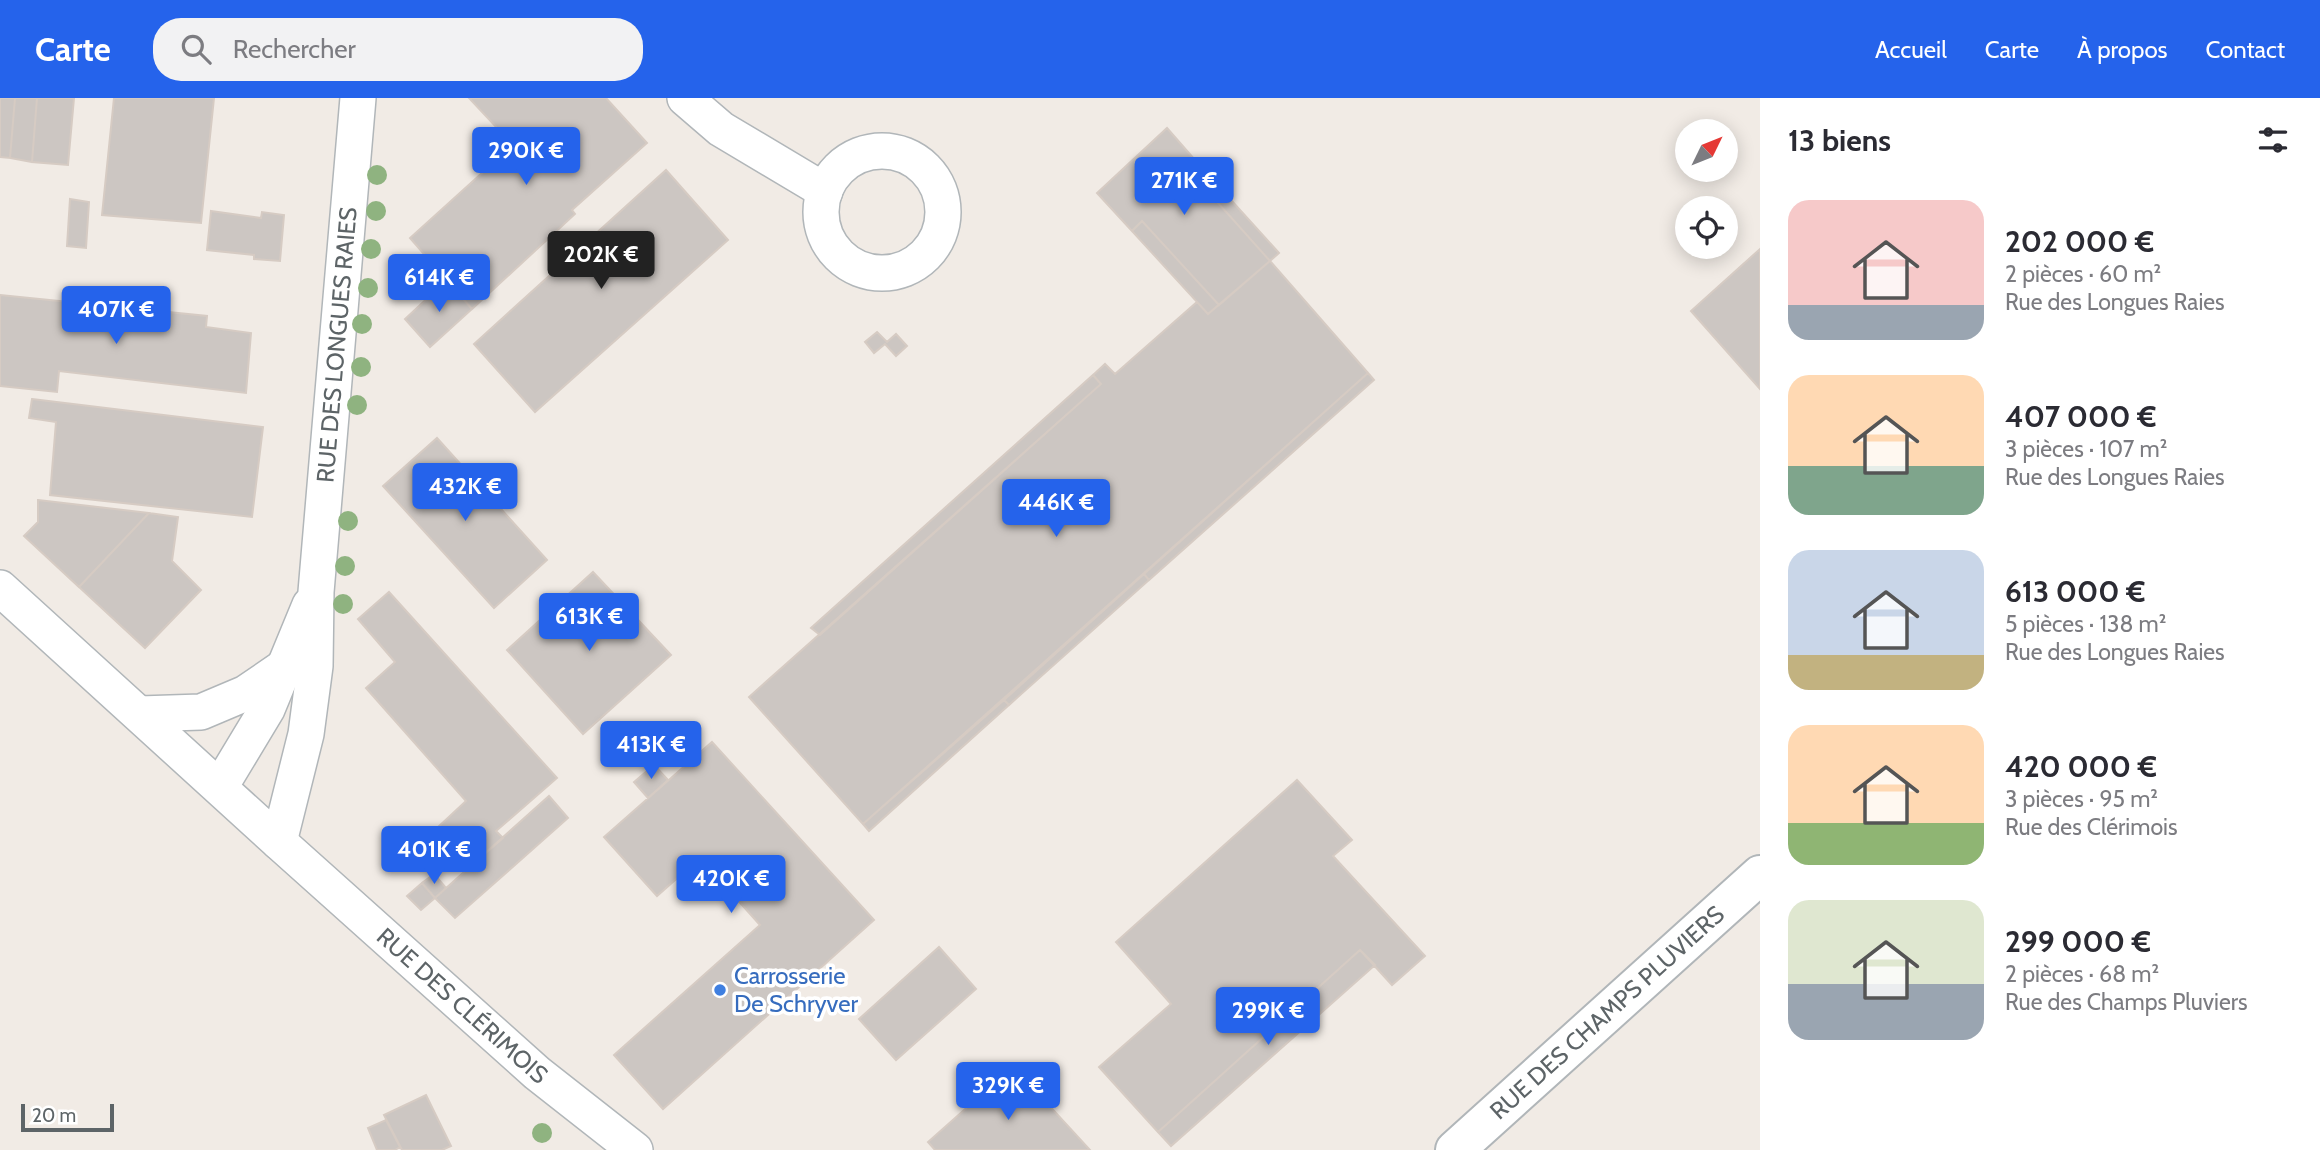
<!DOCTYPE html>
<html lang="fr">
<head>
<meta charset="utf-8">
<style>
	:root { --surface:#fff; --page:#f2f2f3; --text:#2b2b33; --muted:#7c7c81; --accent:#2563eb }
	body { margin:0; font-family:Cabin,sans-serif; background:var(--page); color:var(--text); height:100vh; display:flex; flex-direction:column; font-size:26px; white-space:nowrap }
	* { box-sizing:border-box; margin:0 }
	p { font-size:23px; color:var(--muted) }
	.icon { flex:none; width:38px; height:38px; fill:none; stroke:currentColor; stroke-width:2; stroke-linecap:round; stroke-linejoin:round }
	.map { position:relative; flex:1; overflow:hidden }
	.sheet { display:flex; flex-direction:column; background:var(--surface); width:560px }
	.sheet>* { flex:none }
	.needle { width:46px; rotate:47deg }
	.controls { position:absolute; left:1675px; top:21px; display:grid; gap:14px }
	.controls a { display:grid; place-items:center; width:63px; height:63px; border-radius:50%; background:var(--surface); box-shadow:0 4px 18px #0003; font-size:35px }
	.scale { position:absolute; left:21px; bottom:18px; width:93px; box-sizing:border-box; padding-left:7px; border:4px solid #5d6467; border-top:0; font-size:19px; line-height:24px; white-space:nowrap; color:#5d6467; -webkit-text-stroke:5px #fff; paint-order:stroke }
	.price { position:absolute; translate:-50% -60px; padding:0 16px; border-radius:7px; background:var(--accent); color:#fff; font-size:23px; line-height:46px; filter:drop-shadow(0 2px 4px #0008) }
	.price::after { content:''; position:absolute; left:50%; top:42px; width:21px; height:16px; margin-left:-10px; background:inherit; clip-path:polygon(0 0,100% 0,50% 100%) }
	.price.on { background:#222; color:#fff }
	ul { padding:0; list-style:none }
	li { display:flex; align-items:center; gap:21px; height:175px; padding:0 28px }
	li span { display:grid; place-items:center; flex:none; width:196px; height:140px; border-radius:21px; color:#555 }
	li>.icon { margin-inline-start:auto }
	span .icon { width:84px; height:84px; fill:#fffc; stroke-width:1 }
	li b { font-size:30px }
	h2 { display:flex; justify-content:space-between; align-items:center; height:84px; padding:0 28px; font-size:30px }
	header { display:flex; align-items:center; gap:42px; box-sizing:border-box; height:98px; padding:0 35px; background:var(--accent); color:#fff }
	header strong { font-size:33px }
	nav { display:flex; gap:38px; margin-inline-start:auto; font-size:24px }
	.search { width:490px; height:63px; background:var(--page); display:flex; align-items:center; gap:18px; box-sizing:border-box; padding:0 24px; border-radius:28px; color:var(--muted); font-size:26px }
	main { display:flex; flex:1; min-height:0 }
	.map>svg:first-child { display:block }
</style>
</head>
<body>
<header>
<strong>Carte</strong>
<div class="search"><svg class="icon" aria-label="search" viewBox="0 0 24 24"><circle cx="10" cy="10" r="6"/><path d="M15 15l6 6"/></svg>Rechercher</div>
<nav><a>Accueil</a><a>Carte</a><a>À propos</a><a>Contact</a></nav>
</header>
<main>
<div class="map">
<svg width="1760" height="1052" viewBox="0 0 1760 1052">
	<rect width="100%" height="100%" fill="#f1ebe5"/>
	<path fill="#ccc6c2" stroke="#d6cbc3" stroke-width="2" d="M0,0h15l-5,60 -10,-1z
		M15,0h22l-5,64 -22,-4z
		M37,0h37l-6,67 -36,-3z
		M114,0h100l-13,125 -99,-8z
		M469,0h137l41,45 -75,67 3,4 -103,95 -62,-71 103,-93z
		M1167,30l35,40 -8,8 76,85 -51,44 -77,-84 -10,10 -35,-38z
		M1202,70l77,85 -9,8 -76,-85z
		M666,72l62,70 -193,172 -61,-68z
		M70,101l19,3 -3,46 -19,-2z
		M211,113l50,7 1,-6 22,3 -4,46 -26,-2v-4l-47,-5z
		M1142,123l77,84 -11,9 -76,-83z
		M1760,151v140l-69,-78z
		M1270,163l98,112 -505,451 -114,-127 352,-313 -8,-9 12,-11 10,10 82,-72 11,12z
		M447,182l25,29 -42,38 -25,-28z
		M0,197l207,21 -1,11 45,6 -5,60 -187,-22 -2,21 -57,-6z
		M877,234l10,10 9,-8 11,12 -11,10 -11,-12 -11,9 -9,-11z
		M1368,275l6,7 -225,200 -5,-6z
		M1093,277l8,9 -281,251 -9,-7z
		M32,301l231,28 -11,90 -202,-22 6,-73 -27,-4z
		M437,340l110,122 -53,48 -111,-122z
		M38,402l111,13 -70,74 -55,-51 14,-14z
		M149,415l29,4 -6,44 29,29 -56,58 -66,-61z
		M593,474l78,83 -88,79 -76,-84z
		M1144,476l5,6 -140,125 -5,-5z
		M389,494l168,186 -61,53 7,7 -31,27 -34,-38 28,-26 -100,-113 29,-26 -37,-43z
		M1004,602l5,5 -140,126 -6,-7z
		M712,644l162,178 -211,189 -49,-54 146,-130 -60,-67 -43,38 -53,-59z
		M654,667l14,15 -20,18 -14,-16z
		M1297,682l55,60 -19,16 92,100 -33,29 -32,-35 -202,182 -59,-65 72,-63 -55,-62z
		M549,698l19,22 -113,100 -20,-20z
		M434,776l12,14 -11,10 -13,-15z
		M422,785l13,15 -14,12 -14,-14z
		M939,849l37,42 -80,71 -37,-41z
		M1360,852l15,15 -204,181 -13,-14z
		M1012,967l78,85h-155l-7,-8 71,-63z
		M426,997l25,51 -9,4h-40l-18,-35z
		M386,1022l14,27 -5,3h-18l-9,-22z"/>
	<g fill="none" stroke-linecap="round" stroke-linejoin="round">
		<g stroke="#b1b6b9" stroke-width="38">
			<g id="minor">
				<path d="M685,0l36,31 104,62"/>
				<circle cx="882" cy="114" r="61"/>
				<path id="s1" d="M0,490l279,254 258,231 98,77"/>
				<path d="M140,616l61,-2 45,-19 38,-26"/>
				<path d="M220,689l47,-78 43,-104"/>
				<path id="s2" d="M279,744l27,-108 9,-68 1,-74 42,-494"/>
			</g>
		</g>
		<g stroke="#b1b6b9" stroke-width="42">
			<g id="tertiary">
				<path id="s3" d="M1455,1052l305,-275"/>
			</g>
		</g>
		<use href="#minor" stroke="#fff" stroke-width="35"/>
		<use href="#tertiary" stroke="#fff" stroke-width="38"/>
	</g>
	<g fill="#8fb380">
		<circle cx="377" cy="77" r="10"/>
		<circle cx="376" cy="113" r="10"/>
		<circle cx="371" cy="151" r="10"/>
		<circle cx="368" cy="190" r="10"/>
		<circle cx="362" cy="226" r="10"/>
		<circle cx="361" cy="269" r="10"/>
		<circle cx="357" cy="307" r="10"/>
		<circle cx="348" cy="423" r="10"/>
		<circle cx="345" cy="468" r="10"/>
		<circle cx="343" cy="506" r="10"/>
		<circle cx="542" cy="1035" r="10"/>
	</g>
	<circle fill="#3f7fe0" stroke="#fff" stroke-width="2.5" cx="720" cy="892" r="7"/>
	<g text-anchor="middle" stroke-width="7" stroke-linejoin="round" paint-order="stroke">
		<g font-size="24" fill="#5d6467" stroke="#fff">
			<text dy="8" stroke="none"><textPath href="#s2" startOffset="502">RUE DES LONGUES RAIES</textPath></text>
			<text dy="8" stroke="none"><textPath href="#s1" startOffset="623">RUE DES CLÉRIMOIS</textPath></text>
			<text dy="8" stroke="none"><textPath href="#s3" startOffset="205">RUE DES CHAMPS PLUVIERS</textPath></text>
		</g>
		<g font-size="24" fill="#366cbe" stroke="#fff" text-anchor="start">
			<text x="734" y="886">Carrosserie<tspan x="734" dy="28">De Schryver</tspan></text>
		</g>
	</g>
</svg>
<div class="controls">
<a><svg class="needle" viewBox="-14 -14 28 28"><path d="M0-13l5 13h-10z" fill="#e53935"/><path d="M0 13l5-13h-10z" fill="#7c7c81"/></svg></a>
<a><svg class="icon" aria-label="locate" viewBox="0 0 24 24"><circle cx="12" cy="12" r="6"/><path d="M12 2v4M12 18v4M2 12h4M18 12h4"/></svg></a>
</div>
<div class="scale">20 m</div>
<b class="price" style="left:526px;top:89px">290K €</b>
<b class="price" style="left:1184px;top:119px">271K €</b>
<b class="price on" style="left:601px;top:193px">202K €</b>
<b class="price" style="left:439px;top:216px">614K €</b>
<b class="price" style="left:116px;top:248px">407K €</b>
<b class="price" style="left:465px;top:425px">432K €</b>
<b class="price" style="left:1056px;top:441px">446K €</b>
<b class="price" style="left:589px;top:555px">613K €</b>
<b class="price" style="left:651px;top:683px">413K €</b>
<b class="price" style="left:434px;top:788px">401K €</b>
<b class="price" style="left:731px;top:817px">420K €</b>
<b class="price" style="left:1268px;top:949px">299K €</b>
<b class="price" style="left:1008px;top:1024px">329K €</b>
</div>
<section class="sheet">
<h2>13 biens<svg class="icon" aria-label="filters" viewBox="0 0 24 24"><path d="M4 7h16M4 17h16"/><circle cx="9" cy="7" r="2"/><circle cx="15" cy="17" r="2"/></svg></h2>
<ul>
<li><span style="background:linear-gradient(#f6c9c9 75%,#9aa5b1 0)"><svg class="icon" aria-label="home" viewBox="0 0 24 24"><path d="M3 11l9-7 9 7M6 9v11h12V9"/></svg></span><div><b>202 000 €</b><p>2 pièces · 60 m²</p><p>Rue des Longues Raies</p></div></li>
<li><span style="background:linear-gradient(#ffd9b3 65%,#7fa58c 0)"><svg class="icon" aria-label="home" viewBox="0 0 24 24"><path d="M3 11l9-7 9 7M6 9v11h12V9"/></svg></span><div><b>407 000 €</b><p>3 pièces · 107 m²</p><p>Rue des Longues Raies</p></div></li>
<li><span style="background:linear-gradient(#c9d6e8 75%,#c2b280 0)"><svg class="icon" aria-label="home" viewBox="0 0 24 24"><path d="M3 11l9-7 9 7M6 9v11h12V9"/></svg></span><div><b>613 000 €</b><p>5 pièces · 138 m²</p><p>Rue des Longues Raies</p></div></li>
<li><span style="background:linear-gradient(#ffd9b3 70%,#8fb573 0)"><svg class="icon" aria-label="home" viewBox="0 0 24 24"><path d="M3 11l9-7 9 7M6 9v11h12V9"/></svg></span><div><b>420 000 €</b><p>3 pièces · 95 m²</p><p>Rue des Clérimois</p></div></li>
<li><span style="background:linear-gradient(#dfe7d0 60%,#9aa5b1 0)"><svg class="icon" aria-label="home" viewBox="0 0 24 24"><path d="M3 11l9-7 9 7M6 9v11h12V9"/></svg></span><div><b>299 000 €</b><p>2 pièces · 68 m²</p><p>Rue des Champs Pluviers</p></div></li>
</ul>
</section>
</main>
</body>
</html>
